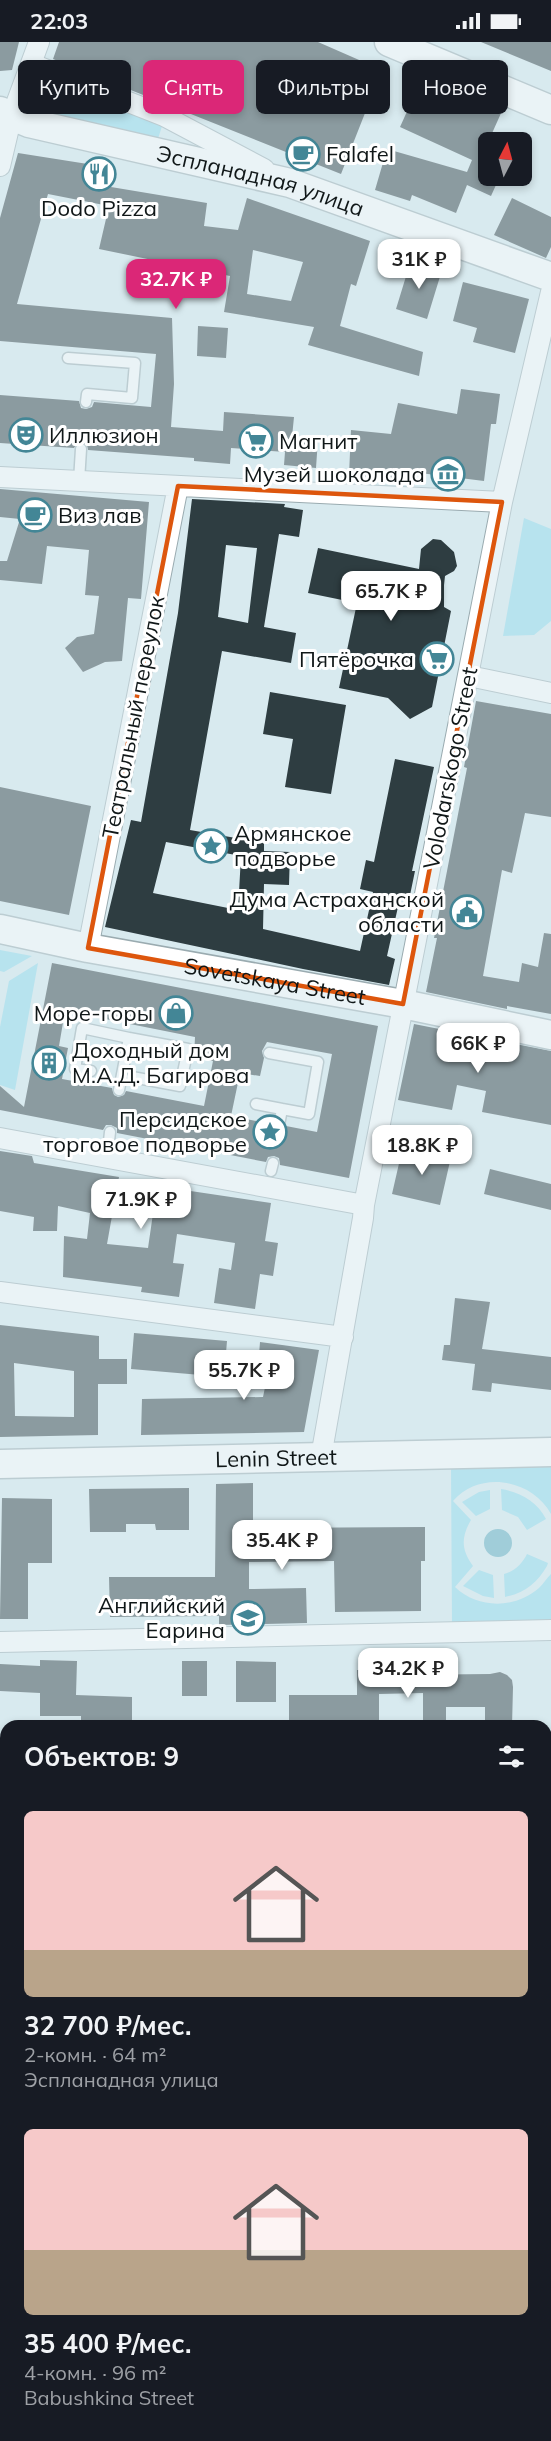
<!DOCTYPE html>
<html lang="ru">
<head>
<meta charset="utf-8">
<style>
	:root { --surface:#171b24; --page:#20242c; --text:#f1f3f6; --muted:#9ea1a6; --accent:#db2777 }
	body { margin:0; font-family:Mulish,sans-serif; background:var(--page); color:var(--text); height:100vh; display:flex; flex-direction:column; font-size:22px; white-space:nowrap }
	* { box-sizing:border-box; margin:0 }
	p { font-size:20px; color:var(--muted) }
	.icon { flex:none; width:33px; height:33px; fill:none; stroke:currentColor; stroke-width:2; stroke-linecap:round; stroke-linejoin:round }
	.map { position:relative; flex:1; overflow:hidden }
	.side { position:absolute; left:0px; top:1678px; width:552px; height:722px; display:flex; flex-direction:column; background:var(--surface); border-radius:18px 18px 0 0; box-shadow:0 3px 9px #0003 }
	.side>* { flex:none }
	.hud { position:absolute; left:18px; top:18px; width:516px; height:54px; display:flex; gap:12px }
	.needle { width:39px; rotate:6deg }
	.buttons { position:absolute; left:478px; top:90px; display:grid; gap:12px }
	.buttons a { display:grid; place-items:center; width:54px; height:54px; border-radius:9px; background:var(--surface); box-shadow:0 3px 9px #0003; font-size:30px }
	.price { position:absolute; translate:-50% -51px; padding:0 14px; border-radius:12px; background:#fff; color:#222; font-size:20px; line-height:39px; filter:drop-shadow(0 2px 3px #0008) }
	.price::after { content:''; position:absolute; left:50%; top:36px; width:18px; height:14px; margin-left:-9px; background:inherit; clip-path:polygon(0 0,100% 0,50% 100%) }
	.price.active { background:var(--accent); color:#fff }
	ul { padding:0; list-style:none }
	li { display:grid; align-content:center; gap:12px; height:318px; padding:0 24px }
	li span { display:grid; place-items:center; height:186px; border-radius:9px; color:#555 }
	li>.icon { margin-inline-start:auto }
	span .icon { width:108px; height:108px; fill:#fffc; stroke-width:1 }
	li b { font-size:26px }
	h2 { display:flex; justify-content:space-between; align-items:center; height:72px; padding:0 24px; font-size:26px }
	.pill { padding:0 21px; border-radius:9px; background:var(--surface); box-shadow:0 3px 9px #0003; font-size:21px; line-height:54px }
	.pill.active { background:var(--accent); color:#fff }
	.status { display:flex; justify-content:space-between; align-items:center; height:42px; padding:0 30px; background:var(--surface); direction:ltr }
	.status svg { height:16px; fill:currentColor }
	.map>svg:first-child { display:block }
</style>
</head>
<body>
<div class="status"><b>22:03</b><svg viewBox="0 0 49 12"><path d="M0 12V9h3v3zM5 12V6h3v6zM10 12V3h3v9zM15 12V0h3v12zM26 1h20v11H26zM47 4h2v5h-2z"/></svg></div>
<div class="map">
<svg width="551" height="2399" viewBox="0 0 551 2399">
	<rect width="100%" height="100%" fill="#d8eaef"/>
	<path fill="#8fdbee" d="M51,38l112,43 -7,22 -112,-26 -6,-10 7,-21z
		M524,476l27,11v92l-17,14 -31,1z
		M0,908l32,6 -28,16 -4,-1z
		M38,921l-23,127 -15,-5v-58l9,-46z
		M551,1424v48c-19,-35 -71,-44 -98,-13l18,19c-10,17 -10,30 2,46l-18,21c23,22 60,22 84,1 4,-4 8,-10 12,-14v51l-99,1 -1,-159z
		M501,1447c19,3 36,12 45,30l-19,11 -9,-13 -16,-7z
		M490,1448v19l-14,7 -14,-14 17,-10z
		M527,1512l21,9 -1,3c-10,17 -22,27 -42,31l-1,-23c11,-3 18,-10 23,-20z
		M479,1528l14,5 1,23 -11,-2 -20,-10z"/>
	<path fill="#5babbe" d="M484 1501a14 14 0 1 1 28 0a14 14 0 1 1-28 0Z
		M546,2013h5v88h-5z
		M0,2016h6v91h-6z"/>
	<path fill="#2e3d41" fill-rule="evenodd" d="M0,0h19l-7,28 -12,1z
		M59,0h259l64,28 -41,104 -288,-115z
		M481,0h70v29z
		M423,34l79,35 -13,29v36h11l-9,20 -24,-11 -11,28 -44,-18 -2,6 -35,-11 12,-41 80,23 5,-12 -72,-33z
		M18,111l95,15 -8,18 102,17 -3,23 34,4 9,-32 123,43 -14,45 -5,-2 -11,42 83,26 -4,24 -111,-31 6,-18 -90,-15 6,-36 -131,-27 10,-43 -61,-12 -31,110 155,14 2,66 -3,43 52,4 1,-19 70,5 -2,20 26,2 -2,29 -32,-3 1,-13 -54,-4 -1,16 -36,-3v-3l-106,-8 -1,-5 -5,-3 -5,1 -3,5 -74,-5v-48l79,6 2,7 5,1 6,-2 2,-5 57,5 5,-53 -156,-13v-123zM253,208l50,12 -12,39 -44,-7z
		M512,156l39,19v30l-5,11 -52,-23z
		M411,218l31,10 -15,49 -31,-10z
		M463,240l66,17 -14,54 -42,-11 4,-14 -24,-7z
		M198,284l30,2 -2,30 -29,-2z
		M461,347l39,5 -4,30h-5l-7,57 -72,-9 -1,8 -62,-5 2,-45 40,4 7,-31 59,11z
		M0,447l149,13 -8,97 -13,-1 -6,63 -17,1 -22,10 -18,-24 12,-11 17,-3 5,-38 -14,-1 4,-45 -42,-4 -5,38 -42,-4v-19h7l13,-42 -20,-2z
		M192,457l93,5 -1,3 19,3 -4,27 -20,-3 -15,93 32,6 -5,30 -69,-12 -32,179 74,13v8l26,1 -1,33 -25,-1 -1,45 97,22 13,-59 -13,-3 6,-29 8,2 21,-103 39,8 -22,104h3l-6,29 -9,-2 -13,58 8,3 -6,26 -86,-16 -198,-42 26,-107 10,2 37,-209zM226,503l31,3 -9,75 -30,-6zM166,800l75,14 -3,54 -85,-17z
		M433,497l8,1 13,12 3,14 -3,5 -9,5 -1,9v22l7,4 -19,96 -22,12 -22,-21 -49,-10 18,-85 -49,-10 10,-45 101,21 2,-20z
		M270,650l76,13 -15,89 -46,-7 8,-48 -30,-5z
		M476,659l75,13v103l-26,-4 -13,60 -10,-3 -19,106 36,6 3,-19 16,4 6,-34 7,1v80l-44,-8v3l-81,-17 11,-54h-3l33,-170 -3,-1z
		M0,745l91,19 -22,109 -69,-14z
		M52,921l326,63 -29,152 -69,-13 -1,-7 -5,-2 -6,1 -2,5 -149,-29v-5l-6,-3h-5l-3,5 -103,-20v-24l24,21zM65,969l130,26 -1,21 19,3 -9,45 -78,-15 -2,4 -6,2 -4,-2 -2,-7 -50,-9 6,-31 -9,-2zM267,1000l65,12 -15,78 -31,-6 -2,4 -6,2 -4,-2 -2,-6 -41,-8 9,-43 20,3 4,-18 -2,-7z
		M414,982l137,27v74l-69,-13 4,-21 -29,-6 -5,25 -54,-10z
		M403,1104l48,11 -11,48 -48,-11z
		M0,1109l32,5 2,7 85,14 -12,67 41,4 9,-62 114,17 -6,38 13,2 -5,33 -13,-2 -5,35 -41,-6 5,-35 12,2 4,-27 -58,-9 -4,29 11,1 -5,33 -38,-5 1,-5 -79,-10 1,-41 23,3 3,-26 -32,-7 -1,25h-24l1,-14 -34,-6z
		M490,1127l61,15v26l-67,-16z
		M455,1256l35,4 -8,47 69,8v33l-59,-7 -1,9 -19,-2 3,-26 -33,-4 2,-15h6z
		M0,1283l99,11v23h28v25h-29v51l-98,2zM14,1321l60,8v46l-59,-1z
		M134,1291l93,8 -3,36 -93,-8z
		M260,1300l59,8 -15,82 -163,3 1,-36 121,-2 6,-29 -11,-1z
		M253,1441v45l172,-1v34h-4v50l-86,1 -1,-51 -85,1v27l57,-1 1,35 -88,2v-9l-109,1 -1,-40h106l1,-93z
		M189,1446v42h-33l-1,-6h-29v8h-36l-1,-43z
		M2,1456l50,1v64h-24v56h-28z
		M40,1618l37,1 -1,34 56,2v29h-51v-10h-41v-23l-40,-2v-27l40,2z
		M182,1619h25v35h-25z
		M236,1619l40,1v40h-40z
		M357,1628h41v5l92,-1 10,-2 7,3 5,5 1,7 -1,39h-27v-19h-39v19h-23v-33l-44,1v30l-90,2v-31h68z"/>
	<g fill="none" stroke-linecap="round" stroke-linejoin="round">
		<g stroke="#9aabb0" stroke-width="13">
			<path id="lane" d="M68,316l67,5 -3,35 -45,-4 -1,8
				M79,439l2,-32
				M129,996l59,11 -8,37 -48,-9
				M269,1011l49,9 -9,52 -27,-5 -3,16
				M91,1029l-16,-2 7,-41 47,10 -10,52
				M256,1062l26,5
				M109,1099l1,-9
				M271,1129l2,-8"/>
		</g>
		<g stroke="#9aabb0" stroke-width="22">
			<path id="street" d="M32,22l132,52 100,53
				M0,124l12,-51 27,-73
				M0,435l502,25
				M469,634l82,17
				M88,906l90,-462
				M0,1096l364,67
				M0,1250l343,45
				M321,1415l42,-239 1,-13 138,-703 49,-210
				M0,1600l551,-12
				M0,1779h6
				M546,1781h5
				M546,2273h5
				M0,2280l6,-1"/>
		</g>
		<g stroke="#9aabb0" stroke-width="31">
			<g id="secondary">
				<path d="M389,0l162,68"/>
				<path id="s1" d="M0,69l29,12 261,60 261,94"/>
				<path id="s2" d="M0,887l88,19 315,56 148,31"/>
				<path id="s3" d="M0,1422l551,-12"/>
				<path d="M546,1961h5"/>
				<path d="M0,1963h6"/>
				<path d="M546,2129h5"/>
				<path d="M0,2137h6"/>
			</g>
		</g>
		<use href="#lane" stroke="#fff" stroke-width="10"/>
		<use href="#street" stroke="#fff" stroke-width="20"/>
		<use href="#secondary" stroke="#fff" stroke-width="28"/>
	</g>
	<path d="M0 0H551V2399H0ZM178,444l324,16 -99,502 -315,-56z" fill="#d8eaef" fill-opacity=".55" fill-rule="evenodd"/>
	<path fill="none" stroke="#dd560d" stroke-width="4.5" stroke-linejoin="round" d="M178,444l324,16 -99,502 -315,-56z"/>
	<defs>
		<g id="cafe-ring" transform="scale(1.725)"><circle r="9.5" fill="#fff" stroke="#438696" stroke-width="1.5"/><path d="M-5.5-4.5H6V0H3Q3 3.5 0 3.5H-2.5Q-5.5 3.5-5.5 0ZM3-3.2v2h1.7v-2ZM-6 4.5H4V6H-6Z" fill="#438696"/></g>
		<g id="restaurant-ring" transform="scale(1.725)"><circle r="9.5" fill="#fff" stroke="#438696" stroke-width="1.5"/><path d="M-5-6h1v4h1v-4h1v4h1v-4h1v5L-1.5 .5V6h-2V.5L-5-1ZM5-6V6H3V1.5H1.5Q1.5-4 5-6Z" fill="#438696"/></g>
		<g id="theatre-ring" transform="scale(1.725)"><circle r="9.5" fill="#fff" stroke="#438696" stroke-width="1.5"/><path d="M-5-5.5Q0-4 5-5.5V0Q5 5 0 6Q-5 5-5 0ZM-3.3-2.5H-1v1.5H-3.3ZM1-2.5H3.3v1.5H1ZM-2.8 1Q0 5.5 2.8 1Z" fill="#438696"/></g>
		<g id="supermarket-ring" transform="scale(1.725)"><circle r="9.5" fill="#fff" stroke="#438696" stroke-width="1.5"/><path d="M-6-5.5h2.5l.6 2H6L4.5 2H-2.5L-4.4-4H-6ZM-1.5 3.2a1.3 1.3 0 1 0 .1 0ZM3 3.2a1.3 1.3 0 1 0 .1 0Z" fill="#438696"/></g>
		<g id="museum-ring" transform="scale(1.725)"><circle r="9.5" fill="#fff" stroke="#438696" stroke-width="1.5"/><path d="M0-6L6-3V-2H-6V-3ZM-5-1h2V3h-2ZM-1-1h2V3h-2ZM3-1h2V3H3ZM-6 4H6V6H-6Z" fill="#438696"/></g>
		<g id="sight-ring" transform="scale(1.725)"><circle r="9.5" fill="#fff" stroke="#438696" stroke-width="1.5"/><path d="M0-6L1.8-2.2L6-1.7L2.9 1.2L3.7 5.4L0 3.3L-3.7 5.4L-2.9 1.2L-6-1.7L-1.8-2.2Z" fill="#438696"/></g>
		<g id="civic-ring" transform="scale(1.725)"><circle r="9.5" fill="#fff" stroke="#438696" stroke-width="1.5"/><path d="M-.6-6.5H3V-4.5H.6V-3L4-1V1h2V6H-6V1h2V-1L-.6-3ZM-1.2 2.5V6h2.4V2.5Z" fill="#438696"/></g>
		<g id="shop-ring" transform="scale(1.725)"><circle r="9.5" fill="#fff" stroke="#438696" stroke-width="1.5"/><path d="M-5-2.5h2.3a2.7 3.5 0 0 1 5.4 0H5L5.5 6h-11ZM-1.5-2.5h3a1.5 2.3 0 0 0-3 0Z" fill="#438696"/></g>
		<g id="building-ring" transform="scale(1.725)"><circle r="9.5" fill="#fff" stroke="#438696" stroke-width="1.5"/><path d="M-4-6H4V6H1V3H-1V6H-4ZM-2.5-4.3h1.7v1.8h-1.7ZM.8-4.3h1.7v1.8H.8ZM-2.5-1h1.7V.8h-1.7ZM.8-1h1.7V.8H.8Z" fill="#438696"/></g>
		<g id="school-ring" transform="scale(1.725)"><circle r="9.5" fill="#fff" stroke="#438696" stroke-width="1.5"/><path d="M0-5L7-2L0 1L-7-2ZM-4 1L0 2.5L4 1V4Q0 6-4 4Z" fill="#438696"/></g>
	</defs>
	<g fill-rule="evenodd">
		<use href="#cafe-ring" x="303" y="112"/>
		<use href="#restaurant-ring" x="99" y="132"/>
		<use href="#theatre-ring" x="26" y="393"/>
		<use href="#supermarket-ring" x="256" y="399"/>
		<use href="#museum-ring" x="448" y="432"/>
		<use href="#cafe-ring" x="35" y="473"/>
		<use href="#supermarket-ring" x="437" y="617"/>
		<use href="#sight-ring" x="211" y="804"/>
		<use href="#civic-ring" x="467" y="870"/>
		<use href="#shop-ring" x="176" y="971"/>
		<use href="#building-ring" x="49" y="1021"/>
		<use href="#sight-ring" x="270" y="1090"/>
		<use href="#school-ring" x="248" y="1576"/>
	</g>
	<g text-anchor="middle" stroke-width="6" stroke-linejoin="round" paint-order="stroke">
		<g font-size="22" fill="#101718" stroke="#fff" text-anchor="start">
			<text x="326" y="120">Falafel</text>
			<text x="99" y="174" text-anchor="middle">Dodo Pizza</text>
			<text x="49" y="401">Иллюзион</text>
			<text x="279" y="407">Магнит</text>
			<text x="425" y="440" text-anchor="end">Музей шоколада</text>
			<text x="58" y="481">Виз лав</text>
			<text x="414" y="625" text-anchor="end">Пятёрочка</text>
			<text x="234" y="799">Армянское<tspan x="234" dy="25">подворье</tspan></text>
			<text x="444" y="865" text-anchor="end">Дума Астраханской<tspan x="444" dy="25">области</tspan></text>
			<text x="153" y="979" text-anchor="end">Море-горы</text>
			<text x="72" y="1016">Доходный дом<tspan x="72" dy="25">М.А.Д. Багирова</tspan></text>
			<text x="247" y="1085" text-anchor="end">Персидское<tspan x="247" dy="25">торговое подворье</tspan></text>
			<text x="225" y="1571" text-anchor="end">Английский<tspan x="225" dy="25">Еарина</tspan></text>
		</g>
		<g font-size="22" fill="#101718" stroke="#fff">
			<text dy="8" stroke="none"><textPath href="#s1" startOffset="270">Эспланадная улица</textPath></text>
			<text transform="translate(133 675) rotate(-79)" y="8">Театральный переулок</text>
			<text transform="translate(450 726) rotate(-79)" y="8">Volodarskogo Street</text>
			<text dy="8" stroke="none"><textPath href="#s2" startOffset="280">Sovetskaya Street</textPath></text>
			<text dy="8" stroke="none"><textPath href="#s3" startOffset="276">Lenin Street</textPath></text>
		</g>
	</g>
</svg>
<div class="buttons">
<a><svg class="needle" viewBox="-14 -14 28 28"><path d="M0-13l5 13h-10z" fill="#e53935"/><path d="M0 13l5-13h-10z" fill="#9ea1a6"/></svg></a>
</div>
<b class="price" style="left:419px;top:248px">31K ₽</b>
<b class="price active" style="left:176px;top:268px">32.7K ₽</b>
<b class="price" style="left:391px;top:580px">65.7K ₽</b>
<b class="price" style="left:478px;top:1032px">66K ₽</b>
<b class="price" style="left:422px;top:1134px">18.8K ₽</b>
<b class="price" style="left:141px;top:1188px">71.9K ₽</b>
<b class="price" style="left:244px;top:1359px">55.7K ₽</b>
<b class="price" style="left:282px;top:1529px">35.4K ₽</b>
<b class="price" style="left:408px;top:1657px">34.2K ₽</b>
<div class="hud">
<a class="pill">Купить</a>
<a class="pill active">Снять</a>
<a class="pill">Фильтры</a>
<a class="pill">Новое</a>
</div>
<section class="side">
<h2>Объектов: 9<svg class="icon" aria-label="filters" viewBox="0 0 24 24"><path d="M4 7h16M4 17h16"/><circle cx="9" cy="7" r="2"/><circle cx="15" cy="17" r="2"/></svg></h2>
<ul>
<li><span style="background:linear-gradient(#f6c9c9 75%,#b9a48a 0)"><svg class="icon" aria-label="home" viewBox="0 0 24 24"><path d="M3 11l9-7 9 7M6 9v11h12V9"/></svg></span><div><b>32 700 ₽/мес.</b><p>2-комн. · 64 m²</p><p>Эспланадная улица</p></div></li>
<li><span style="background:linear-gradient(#f6c9c9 65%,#b9a48a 0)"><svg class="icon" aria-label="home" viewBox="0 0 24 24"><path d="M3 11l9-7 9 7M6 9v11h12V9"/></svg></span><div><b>35 400 ₽/мес.</b><p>4-комн. · 96 m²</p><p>Babushkina Street</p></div></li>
</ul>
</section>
</div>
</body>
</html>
